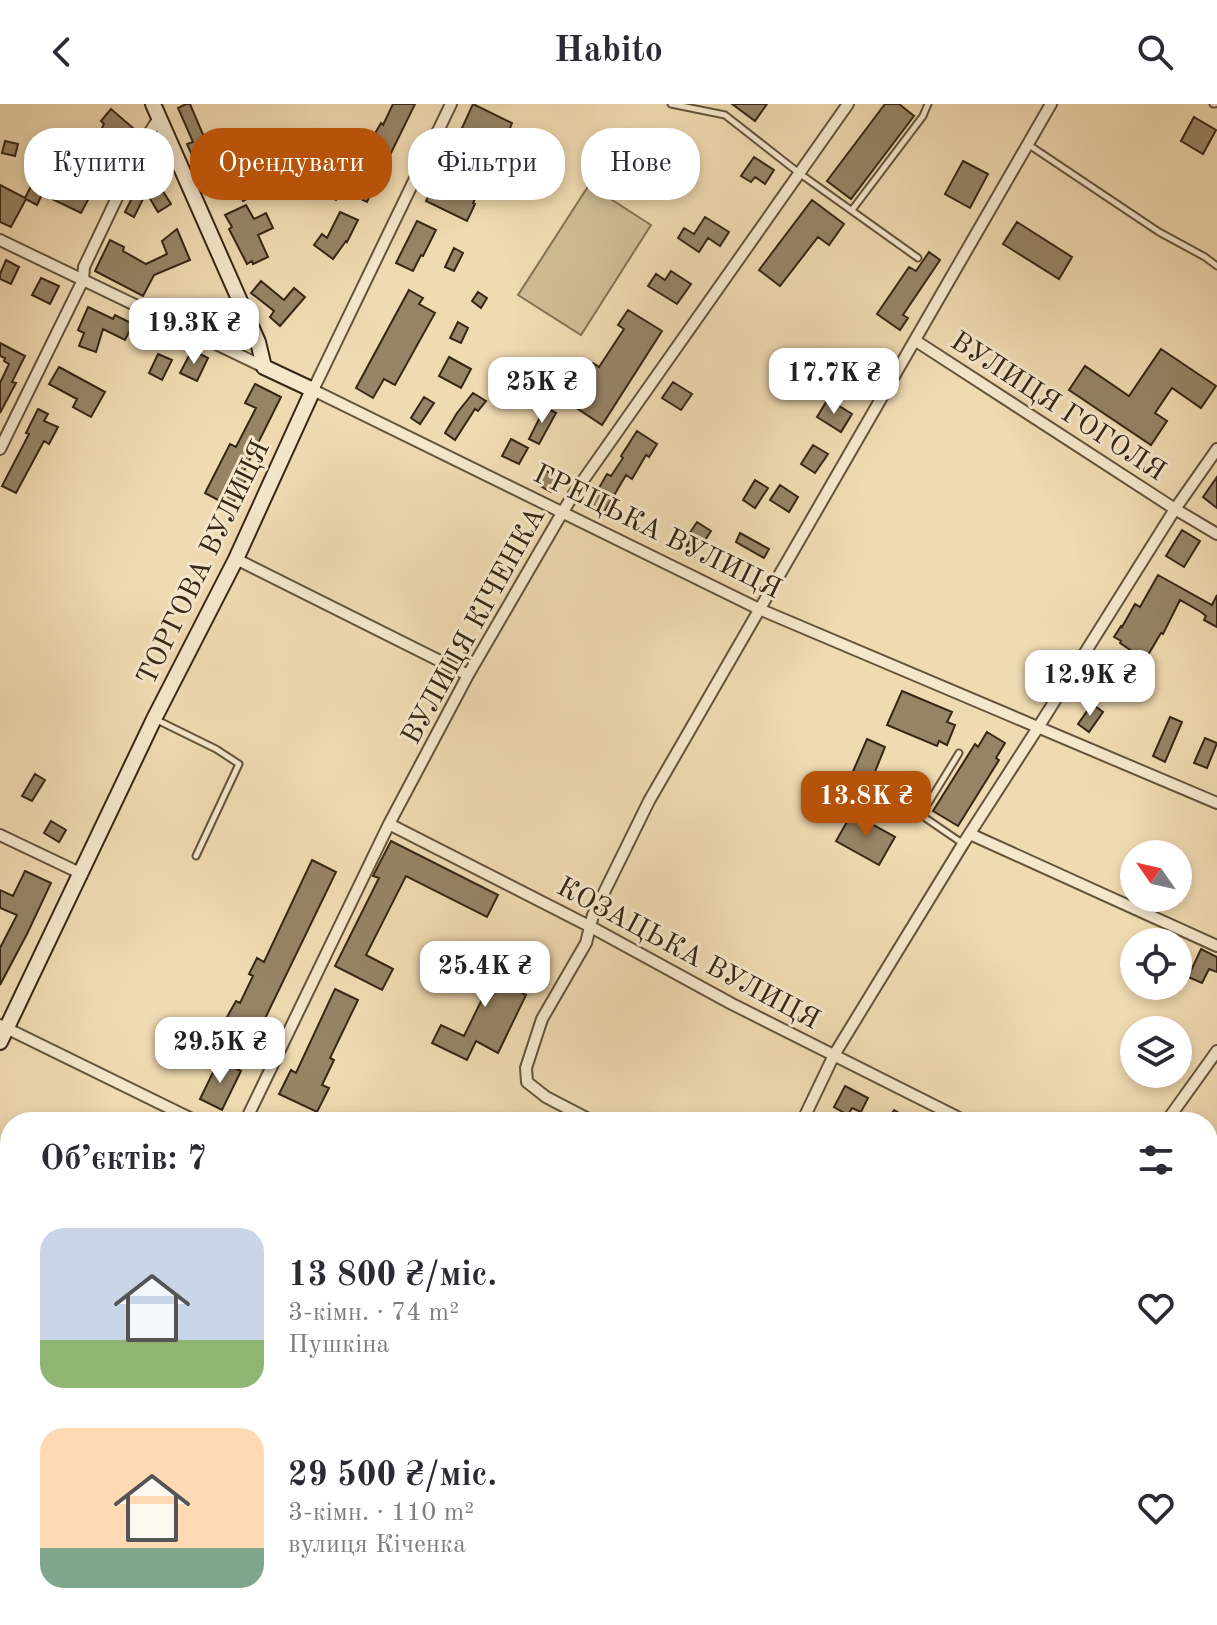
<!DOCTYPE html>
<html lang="uk">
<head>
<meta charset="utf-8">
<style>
	:root { --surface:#fff; --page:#f7f7f7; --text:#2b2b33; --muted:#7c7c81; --accent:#b45309 }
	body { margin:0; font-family:"Old Standard TT",serif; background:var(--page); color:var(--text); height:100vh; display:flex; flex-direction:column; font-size:30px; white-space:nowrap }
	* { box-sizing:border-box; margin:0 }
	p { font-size:26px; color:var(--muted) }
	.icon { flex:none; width:44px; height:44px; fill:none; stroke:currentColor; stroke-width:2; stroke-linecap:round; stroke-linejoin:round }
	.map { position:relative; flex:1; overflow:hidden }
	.sheet { position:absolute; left:0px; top:1008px; width:1218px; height:514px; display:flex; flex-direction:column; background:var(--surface); border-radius:32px 32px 0 0; box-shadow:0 4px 12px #0003 }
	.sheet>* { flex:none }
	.top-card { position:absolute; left:24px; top:24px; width:800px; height:72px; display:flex; gap:16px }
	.needle { width:52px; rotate:304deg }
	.buttons { position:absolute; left:1120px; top:736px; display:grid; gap:16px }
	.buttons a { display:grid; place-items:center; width:72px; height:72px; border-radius:50%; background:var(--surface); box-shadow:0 4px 12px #0003; font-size:40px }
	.price { position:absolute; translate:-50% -68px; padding:0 18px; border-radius:16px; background:#fff; color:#222; font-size:26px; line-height:52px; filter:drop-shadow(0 2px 4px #0008) }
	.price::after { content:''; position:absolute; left:50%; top:48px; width:24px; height:18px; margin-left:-12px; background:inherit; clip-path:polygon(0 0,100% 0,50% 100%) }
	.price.selected { background:var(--accent); color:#fff }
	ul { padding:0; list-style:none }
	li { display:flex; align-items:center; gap:24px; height:200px; padding:0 40px }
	li span { display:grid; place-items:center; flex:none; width:224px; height:160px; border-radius:24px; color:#555 }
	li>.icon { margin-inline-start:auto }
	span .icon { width:96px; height:96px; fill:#fffc; stroke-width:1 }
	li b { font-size:34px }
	h2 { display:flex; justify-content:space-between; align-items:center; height:96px; padding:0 40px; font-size:34px }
	.pill { padding:0 28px; border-radius:32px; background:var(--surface); box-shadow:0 4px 12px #0003; font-size:28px; line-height:72px }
	.pill.selected { background:var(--accent); color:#fff }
	header { display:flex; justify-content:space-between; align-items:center; height:104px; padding:0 40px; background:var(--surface); font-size:36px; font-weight:700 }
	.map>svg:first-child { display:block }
</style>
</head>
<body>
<header><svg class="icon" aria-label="back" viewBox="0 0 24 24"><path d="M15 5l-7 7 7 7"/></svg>Habito<svg class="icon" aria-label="search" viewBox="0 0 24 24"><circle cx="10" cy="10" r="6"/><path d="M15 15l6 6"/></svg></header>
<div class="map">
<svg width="1217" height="1521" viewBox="0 0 1217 1521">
	<rect width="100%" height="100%" fill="#f0dab1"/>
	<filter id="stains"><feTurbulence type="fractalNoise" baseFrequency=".0025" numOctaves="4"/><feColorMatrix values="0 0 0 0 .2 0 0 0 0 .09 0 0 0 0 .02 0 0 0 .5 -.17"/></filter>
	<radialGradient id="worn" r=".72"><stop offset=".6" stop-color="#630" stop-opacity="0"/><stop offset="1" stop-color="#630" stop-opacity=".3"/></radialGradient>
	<path fill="#d0bc96" stroke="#837256" stroke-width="2" d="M589,81l62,40 -70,110 -63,-40z"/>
	<path fill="#978466" stroke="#362715" stroke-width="2" d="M186,0h4l14,33 1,-1 6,12 -3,1 9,20 7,-3 8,19 -17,7 -13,-30 -6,2 -9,-20 6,-2 -15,-34z
		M393,0h22l-48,98 -26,-13 -5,11 -14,-7 21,-40 -3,-1 6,-11 19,10 16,-28 2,2z
		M473,0l39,19 -4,10 -4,-2 -20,43 2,1 -13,28 2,1 -8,17 -41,-20 8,-17 2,1z
		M732,0h35l-12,17z
		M885,0h14l15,12 -63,83 -24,-18z
		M111,5l22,19 -14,17 4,2 -7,12 -24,-11 12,-24 -3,-3z
		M1194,13l22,13 -13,24 -22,-13z
		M5,37l13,3 -3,12 -13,-3z
		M754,53l20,13 -9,14 -10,-7 -4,5 -10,-6z
		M963,57l25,13 -18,34 -25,-14z
		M252,74l7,15 -16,8 -7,-14z
		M60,79l29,15 -8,15 -29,-14z
		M32,80l12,6 -7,15 -11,-6 -15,28 -11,-5v-37l25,13z
		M159,81l12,19 -13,8 -12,-20z
		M136,86l9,5 -11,22 -9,-5z
		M812,96l32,24 -15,21 -11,-8 -38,49 -21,-16z
		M246,101l8,14 12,-6 7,15 -15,7 10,22 -15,7 -1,-3 -5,3 -18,-35 3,-2 -7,-12z
		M340,108l18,8 -11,22 -1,-1 -13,18 -19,-14 8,-11 5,4z
		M705,113l24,15 -9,14 -12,-8 -9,14 -21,-14 6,-10 10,6z
		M417,117l19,9 -13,26 -2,-1 -8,16 -17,-8z
		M1017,118l55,35 -13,22 -56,-35z
		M177,125l13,31 -36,15 -11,21 -48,-25 15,-31 14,7 -1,4 23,13 21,-10 -5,-13z
		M454,144l9,5 -9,18 -9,-4z
		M929,148l11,8 -37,55 5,3 -8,12 -23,-16 32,-47 7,4z
		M6,156l13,7 -8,17 -11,-5v-5z
		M671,167l20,13 -14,20 -29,-18 8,-12 9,6z
		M41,174l18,8 -9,18 -18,-9z
		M261,177l23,19 10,-12 11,9 -25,29 -10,-9 4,-6 -23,-18z
		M409,186l14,8 -4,6 16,9 -40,72 -11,-6 -11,19 -17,-10z
		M478,188l9,6 -6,10 -9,-7z
		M88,203l25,12 2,-4 18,9 -8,16 -22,-11 -7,23 -17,-6 5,-13 -6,-3z
		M628,206l34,21 -60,94 -36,-24 27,-38 6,4 25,-38 -6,-4z
		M458,218l10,6 -7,15 -11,-5z
		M0,239l25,13 -13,26 4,1 -16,30v-30l9,-19 -5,-3 1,-3 -5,-2z
		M1161,245l55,37 -15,22 -29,-20 -17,25 12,8 -16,24 -82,-55 16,-24 44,30z
		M192,246l16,8 -11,23 -17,-8z
		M847,249l31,19 -9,16 -31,-21z
		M158,250l14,6 -10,20 -13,-7z
		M449,253l22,12 -10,19 -22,-12z
		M59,263l46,25 -14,25 -18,-10 4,-8 -28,-15z
		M673,278l19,12 -11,16 -19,-12z
		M255,280l26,13 -37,74 5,3 -18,33 -26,-14 25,-49 6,3 20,-39 -11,-5z
		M473,289l13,8 -8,10 -3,-2 -20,31 -10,-7 12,-20z
		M424,293l10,6 -14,21 -9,-6z
		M828,295l24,15 -11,18 -24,-15z
		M545,303l11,6 -17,31 -10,-5z
		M38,305l10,5 -4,7 14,6 -9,17 -5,-3 -28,52 -14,-7 27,-52 -3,-1z
		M637,327l20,13 -8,13 -3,-2 -14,24 -6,-4 -24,41 -14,-9 19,-33 4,2 12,-18 -2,-2z
		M511,335l17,9 -9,16 -17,-8z
		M813,341l15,9 -13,19 -14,-9z
		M543,365l16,9 -8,14 -16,-9z
		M1217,373v31l-14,-11z
		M755,376l13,8 -13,20 -12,-8z
		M780,381l18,12 -9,15 -19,-12z
		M697,418l14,9 -17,26 -10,-6 7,-12 -4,-2z
		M1182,426l18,11 -16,26 -18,-11z
		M740,429l29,16 -5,9 -28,-16z
		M1158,471l54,30 5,-10v32l-13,-7 2,-4 -5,-4 -21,-12 -17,34 -2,-1 -16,27 -25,-17 1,-2 -7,-4 7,-11 1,1 13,-23 5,3z
		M902,587l50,21 -5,10 8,3 -8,20 -8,-4 -2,5 -50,-21z
		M1092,600l11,8 -14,20 -11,-8z
		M1170,613l12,5 -17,40 -12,-6z
		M987,628l18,11 -9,15 3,2 -41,66 -25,-15 42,-67 3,3z
		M1205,634l12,5 -10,25 -13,-5z
		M867,635l18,8 -15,37 -19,-8z
		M35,670l10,6 -13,21 -10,-5z
		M852,709l43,24 -16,28 -43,-24z
		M51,717l15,9 -7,12 -15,-9z
		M391,737l107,54 -11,22 -81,-41 -40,79 27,14 -11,21 -47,-24 44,-88 -6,-2z
		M312,756l24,12 -78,161 -31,-16 9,-16 4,2 13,-27 -4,-2 8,-16 7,4z
		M25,767l26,12 -24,51 -27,51v-37l17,-33 -17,-7v-18l13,6z
		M469,844l31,15 -3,5 14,7 -5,10 20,10 -28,58 -22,-12 -9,19 -35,-17 9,-18 23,11 25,-51 -31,-15z
		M1201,845l16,8v15l-8,-3 -7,14 -14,-6z
		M335,885l23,11 -28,58 4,2 -12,25 7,3 -12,24 -38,-18 12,-24 5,3z
		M219,956l22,11 -19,39 -22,-11z
		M845,982l23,12 -7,14 -9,-4 -4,7 -14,-8z
		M894,1006l21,12h-28z
		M0,1350l10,5v39l-10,18z"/>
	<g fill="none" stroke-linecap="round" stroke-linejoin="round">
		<g stroke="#64543c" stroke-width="9">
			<path id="lane" d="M671,0l54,11 74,58 119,85
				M1213,0h2
				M1029,41l130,87 46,25 12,9
				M852,106l71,-94 5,-12
				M155,615l61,30 23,15 -43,92
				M877,689l44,22 41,28
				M921,711l38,-62"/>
		</g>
		<g stroke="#64543c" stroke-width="14">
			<path id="street" d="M451,0l-138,286 446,219 458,194
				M0,136l264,127
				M916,237l259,168 42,25
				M0,345l83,-169 1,-13 60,-126 15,-23
				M236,455l232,116
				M389,720l202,103 141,77 235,118
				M970,730l247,112
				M0,731l82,39
				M0,921l198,97
				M245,1018l144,-298 79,-149 94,-162 15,-24 271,-385
				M594,1018l-48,-25 -19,-15 -1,-14 16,-49 44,-76 7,-28 56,-114 402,-697
				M802,1018l32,-67 129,-211 76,-118 136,-217 42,-60
				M1166,1018l51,-71
				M0,1112l10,5
				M1208,1141l9,5
				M1208,1307l9,4
				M0,1497l10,-19
				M1208,1499l9,5
				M829,1512l18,9
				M0,1513l17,8
				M288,1521l5,-9
				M558,1521l4,-9
				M1191,1521l5,-9"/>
		</g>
		<g stroke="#362715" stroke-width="18">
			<path id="secondary" d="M0,938l154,-323 82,-160 77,-169 -49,-23 -6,-25 -105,-238
				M0,1318l10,5
				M409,1512l19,9"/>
		</g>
		<use href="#lane" stroke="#f5e7cc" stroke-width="5"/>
		<use href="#street" stroke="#f5e7cc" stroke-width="10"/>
		<use href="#secondary" stroke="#f5e7cc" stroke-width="14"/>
	</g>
	<g text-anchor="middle" stroke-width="6" stroke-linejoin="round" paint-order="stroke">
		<g font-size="28" fill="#362715" stroke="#f5e7cc">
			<text transform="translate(1059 301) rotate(33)" y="10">ВУЛИЦЯ ГОГОЛЯ</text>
			<text transform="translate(658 426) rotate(26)" y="10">ГРЕЦЬКА ВУЛИЦЯ</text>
			<text transform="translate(202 458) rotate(-64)" y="10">ТОРГОВА ВУЛИЦЯ</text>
			<text transform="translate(472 521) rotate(-61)" y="10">ВУЛИЦЯ КІЧЕНКА</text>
			<text transform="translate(689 848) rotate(28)" y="10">КОЗАЦЬКА ВУЛИЦЯ</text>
		</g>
	</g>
	<rect width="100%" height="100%" filter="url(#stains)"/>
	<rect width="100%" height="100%" fill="url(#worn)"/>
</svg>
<div class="buttons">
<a><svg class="needle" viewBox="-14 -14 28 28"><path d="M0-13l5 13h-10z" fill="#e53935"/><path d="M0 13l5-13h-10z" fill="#7c7c81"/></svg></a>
<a><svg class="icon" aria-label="locate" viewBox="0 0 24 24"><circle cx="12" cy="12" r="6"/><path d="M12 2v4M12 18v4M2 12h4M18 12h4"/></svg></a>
<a><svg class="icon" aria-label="layers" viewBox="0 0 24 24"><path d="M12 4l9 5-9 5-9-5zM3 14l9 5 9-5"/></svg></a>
</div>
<b class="price" style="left:194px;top:262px">19.3K ₴</b>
<b class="price" style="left:834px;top:312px">17.7K ₴</b>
<b class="price" style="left:542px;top:321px">25K ₴</b>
<b class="price" style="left:1090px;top:614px">12.9K ₴</b>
<b class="price selected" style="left:866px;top:735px">13.8K ₴</b>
<b class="price" style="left:485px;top:905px">25.4K ₴</b>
<b class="price" style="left:220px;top:981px">29.5K ₴</b>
<div class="top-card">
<a class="pill">Купити</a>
<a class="pill selected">Орендувати</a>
<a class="pill">Фільтри</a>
<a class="pill">Нове</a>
</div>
<section class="sheet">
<h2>Об’єктів: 7<svg class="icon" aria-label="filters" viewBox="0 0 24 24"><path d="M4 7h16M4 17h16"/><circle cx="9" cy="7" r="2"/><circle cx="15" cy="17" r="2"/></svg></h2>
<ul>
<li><span style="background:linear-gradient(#c9d6e8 70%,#8fb573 0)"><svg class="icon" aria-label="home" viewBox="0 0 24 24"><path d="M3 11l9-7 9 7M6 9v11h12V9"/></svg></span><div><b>13 800 ₴/міс.</b><p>3-кімн. · 74 m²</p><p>Пушкіна</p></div><svg class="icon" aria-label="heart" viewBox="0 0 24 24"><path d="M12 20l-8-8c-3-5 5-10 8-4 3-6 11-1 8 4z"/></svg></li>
<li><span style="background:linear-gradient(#ffd9b3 75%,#7fa58c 0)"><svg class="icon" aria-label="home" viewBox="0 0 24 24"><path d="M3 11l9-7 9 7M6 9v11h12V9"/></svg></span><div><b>29 500 ₴/міс.</b><p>3-кімн. · 110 m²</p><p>вулиця Кіченка</p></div><svg class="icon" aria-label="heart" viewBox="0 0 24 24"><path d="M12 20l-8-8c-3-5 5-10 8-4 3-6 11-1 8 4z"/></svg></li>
</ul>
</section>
</div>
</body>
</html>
